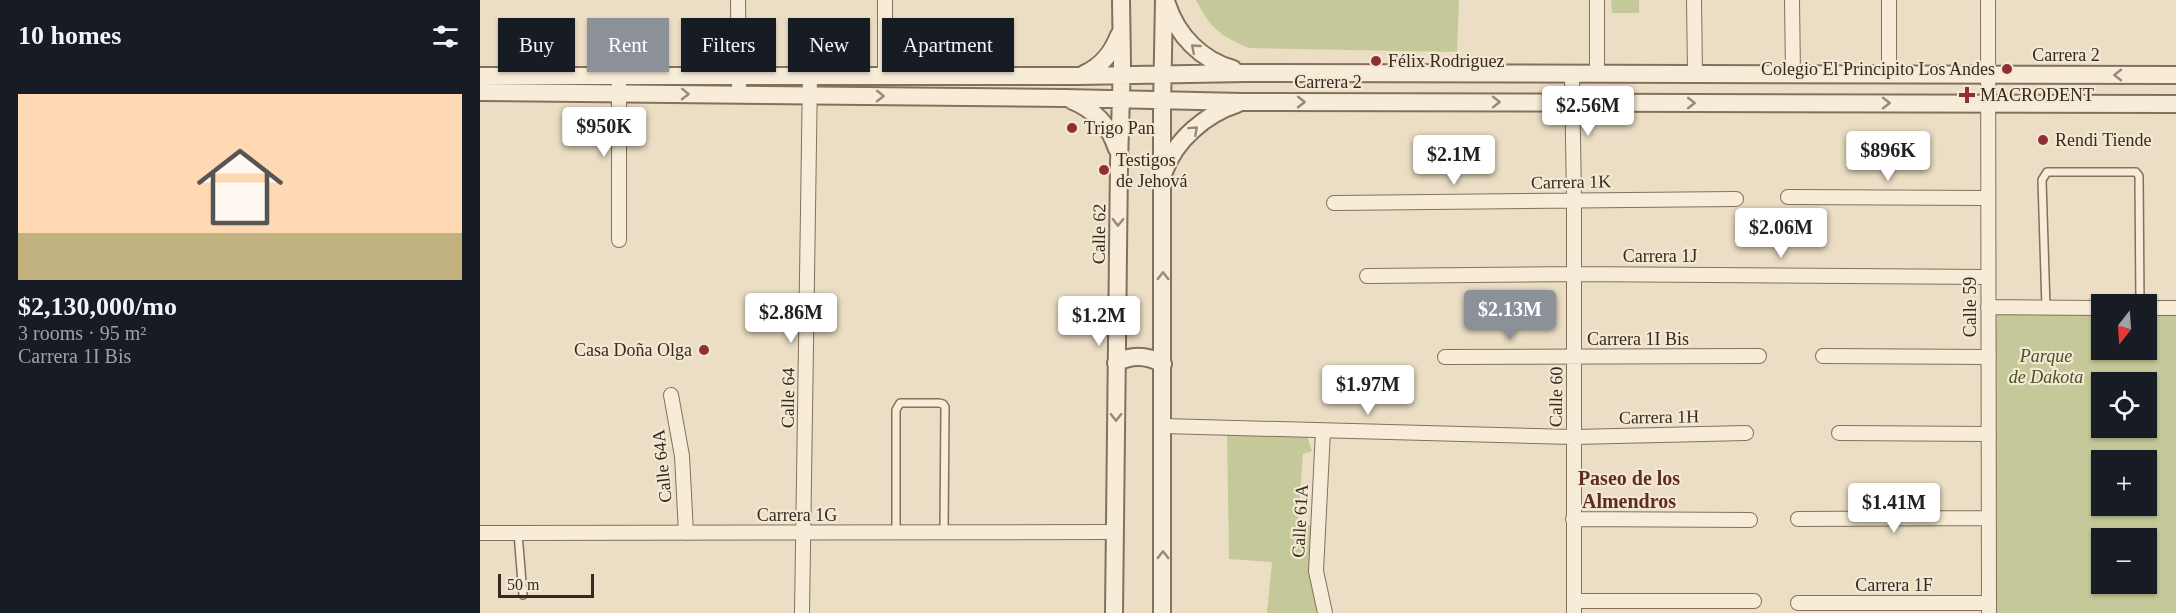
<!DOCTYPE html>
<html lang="en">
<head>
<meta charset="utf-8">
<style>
	:root { --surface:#171b24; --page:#242831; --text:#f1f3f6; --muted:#9ea1a6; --line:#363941; --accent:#8c9099 }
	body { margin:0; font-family:Georgia,serif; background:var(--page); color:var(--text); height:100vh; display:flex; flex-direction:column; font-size:22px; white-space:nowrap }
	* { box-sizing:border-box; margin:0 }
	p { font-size:20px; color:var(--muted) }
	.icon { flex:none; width:33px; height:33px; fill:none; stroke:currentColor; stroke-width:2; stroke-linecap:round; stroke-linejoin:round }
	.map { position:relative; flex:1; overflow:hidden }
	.side { display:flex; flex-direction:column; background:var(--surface); width:480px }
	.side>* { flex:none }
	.guide { position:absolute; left:18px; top:18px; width:570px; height:54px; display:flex; gap:12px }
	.needle { width:39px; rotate:197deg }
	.controls { position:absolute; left:1611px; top:294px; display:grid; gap:12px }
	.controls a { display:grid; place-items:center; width:66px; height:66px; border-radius:0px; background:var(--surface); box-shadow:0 2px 4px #0004; font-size:30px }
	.scale { position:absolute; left:18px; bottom:15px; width:96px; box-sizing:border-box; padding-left:6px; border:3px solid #36291f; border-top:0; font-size:16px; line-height:21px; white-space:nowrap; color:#36291f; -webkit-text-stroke:4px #f3e9d3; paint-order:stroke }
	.price { position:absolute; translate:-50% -51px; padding:0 14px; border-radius:6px; background:#fff; color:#222; font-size:20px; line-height:39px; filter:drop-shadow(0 2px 3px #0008) }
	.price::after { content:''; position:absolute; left:50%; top:36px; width:18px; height:14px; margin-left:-9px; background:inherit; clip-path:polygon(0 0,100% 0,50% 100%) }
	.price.on { background:var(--accent); color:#fff }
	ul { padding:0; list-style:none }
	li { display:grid; align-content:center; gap:12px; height:318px; padding:0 18px }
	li+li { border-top:2px solid var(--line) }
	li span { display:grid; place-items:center; height:186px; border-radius:0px; color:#555 }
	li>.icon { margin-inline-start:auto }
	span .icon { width:108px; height:108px; fill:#fffc; stroke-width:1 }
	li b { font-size:26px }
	h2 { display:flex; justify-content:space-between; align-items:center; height:72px; padding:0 18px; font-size:26px }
	.tag { padding:0 21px; border-radius:0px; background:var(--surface); box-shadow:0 2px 4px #0004; font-size:21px; line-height:54px }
	.tag.on { background:var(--accent); color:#fff }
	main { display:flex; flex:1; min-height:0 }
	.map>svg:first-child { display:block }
</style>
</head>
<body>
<main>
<section class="side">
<h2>10 homes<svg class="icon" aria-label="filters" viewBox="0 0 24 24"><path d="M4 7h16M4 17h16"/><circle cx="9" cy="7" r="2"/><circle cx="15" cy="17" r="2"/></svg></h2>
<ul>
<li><span style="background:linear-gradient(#ffd9b3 75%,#c2b280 0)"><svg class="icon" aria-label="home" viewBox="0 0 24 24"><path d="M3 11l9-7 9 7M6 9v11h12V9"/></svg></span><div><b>$2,130,000/mo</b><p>3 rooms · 95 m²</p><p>Carrera 1I Bis</p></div></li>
</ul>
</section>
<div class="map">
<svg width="1696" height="613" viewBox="0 0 1696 613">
	<rect width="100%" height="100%" fill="#ebdec4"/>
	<path fill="#c5c999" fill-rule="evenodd" d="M716,0h263l-2,52 -208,-4c-30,-13 -38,-19 -53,-48z
		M1131,0h28v13h-27z
		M1508,307l113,1 1,42h44l1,-42h29v305h-187zM1622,382h44v46h-44zM1622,460h44v46h-44zM1622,538h44v46h-44z
		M747,430l79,3 6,18 -9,3 -5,67 20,8 7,84h-58l5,-51 -43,-3z"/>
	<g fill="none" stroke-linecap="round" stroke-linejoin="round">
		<g stroke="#85705c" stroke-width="10">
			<path id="service" d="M1566,308l-4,-128 5,-8h89l3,4 1,128
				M416,532v-122l4,-7h39l4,1 2,3 -1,125
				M38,533l5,62"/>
		</g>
		<g stroke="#85705c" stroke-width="16">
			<path id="minor" d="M258,0l1,85
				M1117,0v74
				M1214,0l1,74
				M1312,0l1,74
				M1409,0v74
				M1508,0l1,613
				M1092,74l2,126v413
				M139,76v164
				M405,76v-76
				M1308,197l200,1
				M854,203l402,-4
				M887,276l206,-2 415,3
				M1508,307l114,1
				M1666,308h30
				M1343,356l166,1
				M965,357l314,-1
				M191,395l11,61 4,77
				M683,426l411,11 172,-4
				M843,431l-7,140 9,42
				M1359,433l150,1
				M1093,519l177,1
				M1318,519l191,-1
				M0,533l634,-1
				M1094,601h180
				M1318,603h191
				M322,613l8,-537"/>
		</g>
		<g stroke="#85705c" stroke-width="20">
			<path id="tertiary" d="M687,4c10,31 34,56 66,65
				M604,74c18,-8 28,-21 35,-39
				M0,76h599l166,-3 931,2
				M0,92l585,6 177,4 934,2
				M591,100c24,10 38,25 46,49
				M684,172c11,-32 42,-58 73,-68
				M636,363c16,-9 31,-8 47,1
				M634,613l5,-450 3,-100 -1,-63
				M682,613v-505l2,-108"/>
		</g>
		<use href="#service" stroke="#f7ecd7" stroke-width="7"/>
		<use href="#minor" stroke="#f7ecd7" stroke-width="14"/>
		<use href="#tertiary" stroke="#f7ecd7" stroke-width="16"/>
	</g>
	<defs><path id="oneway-chevron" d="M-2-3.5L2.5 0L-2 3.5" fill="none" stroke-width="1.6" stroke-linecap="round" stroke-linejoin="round" transform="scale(1.5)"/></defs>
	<g stroke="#968a7b">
		<use href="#oneway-chevron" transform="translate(715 48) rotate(-139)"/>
		<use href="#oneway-chevron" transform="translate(1638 75) rotate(-180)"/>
		<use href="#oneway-chevron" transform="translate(205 94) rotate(1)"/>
		<use href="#oneway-chevron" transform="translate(400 96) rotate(1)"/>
		<use href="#oneway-chevron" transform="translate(821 102)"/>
		<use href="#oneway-chevron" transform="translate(1016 102)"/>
		<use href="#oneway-chevron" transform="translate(1211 103)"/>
		<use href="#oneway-chevron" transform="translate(1406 103)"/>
		<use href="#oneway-chevron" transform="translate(714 130) rotate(-42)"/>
		<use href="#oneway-chevron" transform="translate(638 222) rotate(91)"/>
		<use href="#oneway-chevron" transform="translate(683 276) rotate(-90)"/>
		<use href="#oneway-chevron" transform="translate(636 417) rotate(91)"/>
		<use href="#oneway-chevron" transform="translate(683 555) rotate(-90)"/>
	</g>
	<g fill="#902f34" stroke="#f3e9d3" stroke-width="2">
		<circle cx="896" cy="61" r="6"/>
		<circle cx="1527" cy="69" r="6"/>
		<path d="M1484 86h6v6h6v6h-6v6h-6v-6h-6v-6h6z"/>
		<circle cx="592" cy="128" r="6"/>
		<circle cx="1563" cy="140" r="6"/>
		<circle cx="624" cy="170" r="6"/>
		<circle cx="224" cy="350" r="6"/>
	</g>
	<g text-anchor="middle" stroke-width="4.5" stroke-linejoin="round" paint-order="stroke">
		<g font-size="18" fill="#36291f" stroke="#f3e9d3">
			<text x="1586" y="61">Carrera 2</text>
			<text x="848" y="88">Carrera 2</text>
			<text transform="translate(1091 182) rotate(-1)" y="6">Carrera 1K</text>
			<text transform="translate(619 234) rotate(-89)" y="6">Calle 62</text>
			<text x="1180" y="262">Carrera 1J</text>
			<text transform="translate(1490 307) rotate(-90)" y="6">Calle 59</text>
			<text x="1158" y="345">Carrera 1I Bis</text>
			<text transform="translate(1076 397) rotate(-89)" y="6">Calle 60</text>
			<text transform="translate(308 398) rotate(-89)" y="6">Calle 64</text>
			<text transform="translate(1179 417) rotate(-1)" y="6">Carrera 1H</text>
			<text transform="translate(182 466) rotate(-96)" y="6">Calle 64A</text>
			<text x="317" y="521">Carrera 1G</text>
			<text transform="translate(820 521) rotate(-87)" y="6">Calle 61A</text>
			<text x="1414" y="591">Carrera 1F</text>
		</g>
		<g font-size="18" fill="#36291f" stroke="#f3e9d3" text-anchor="start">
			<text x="908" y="67">Félix Rodriguez</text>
			<text x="1515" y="75" text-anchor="end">Colegio El Principito Los Andes</text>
			<text x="1500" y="101">MACRODENT</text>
			<text x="604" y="134">Trigo Pan</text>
			<text x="1575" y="146">Rendi Tiende</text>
			<text x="636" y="166">Testigos<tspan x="636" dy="21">de Jehová</tspan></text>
			<text x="212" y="356" text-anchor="end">Casa Doña Olga</text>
		</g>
		<g font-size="18" font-style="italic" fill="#485127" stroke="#f3e9d3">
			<text x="1566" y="362">Parque<tspan x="1566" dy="21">de Dakota</tspan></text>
		</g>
		<g font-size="20" font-weight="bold" fill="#602b21" stroke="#f3e9d3">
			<text x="1149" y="485">Paseo de los<tspan x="1149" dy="23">Almendros</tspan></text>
		</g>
	</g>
</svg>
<div class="controls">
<a><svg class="needle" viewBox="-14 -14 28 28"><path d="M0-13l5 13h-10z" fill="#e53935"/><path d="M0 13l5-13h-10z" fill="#9ea1a6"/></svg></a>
<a><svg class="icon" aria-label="locate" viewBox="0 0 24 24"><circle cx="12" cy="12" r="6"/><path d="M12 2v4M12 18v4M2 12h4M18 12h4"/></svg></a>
<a>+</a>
<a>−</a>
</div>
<div class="scale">50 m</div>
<b class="price" style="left:1108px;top:137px">$2.56M</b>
<b class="price" style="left:124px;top:158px">$950K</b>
<b class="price" style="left:1408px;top:182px">$896K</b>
<b class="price" style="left:974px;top:186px">$2.1M</b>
<b class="price" style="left:1301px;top:259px">$2.06M</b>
<b class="price on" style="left:1030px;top:341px">$2.13M</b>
<b class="price" style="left:311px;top:344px">$2.86M</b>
<b class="price" style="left:619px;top:347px">$1.2M</b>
<b class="price" style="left:888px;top:416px">$1.97M</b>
<b class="price" style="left:1414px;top:534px">$1.41M</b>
<div class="guide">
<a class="tag">Buy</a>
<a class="tag on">Rent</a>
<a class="tag">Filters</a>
<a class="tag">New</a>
<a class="tag">Apartment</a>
</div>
</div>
</main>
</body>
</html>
